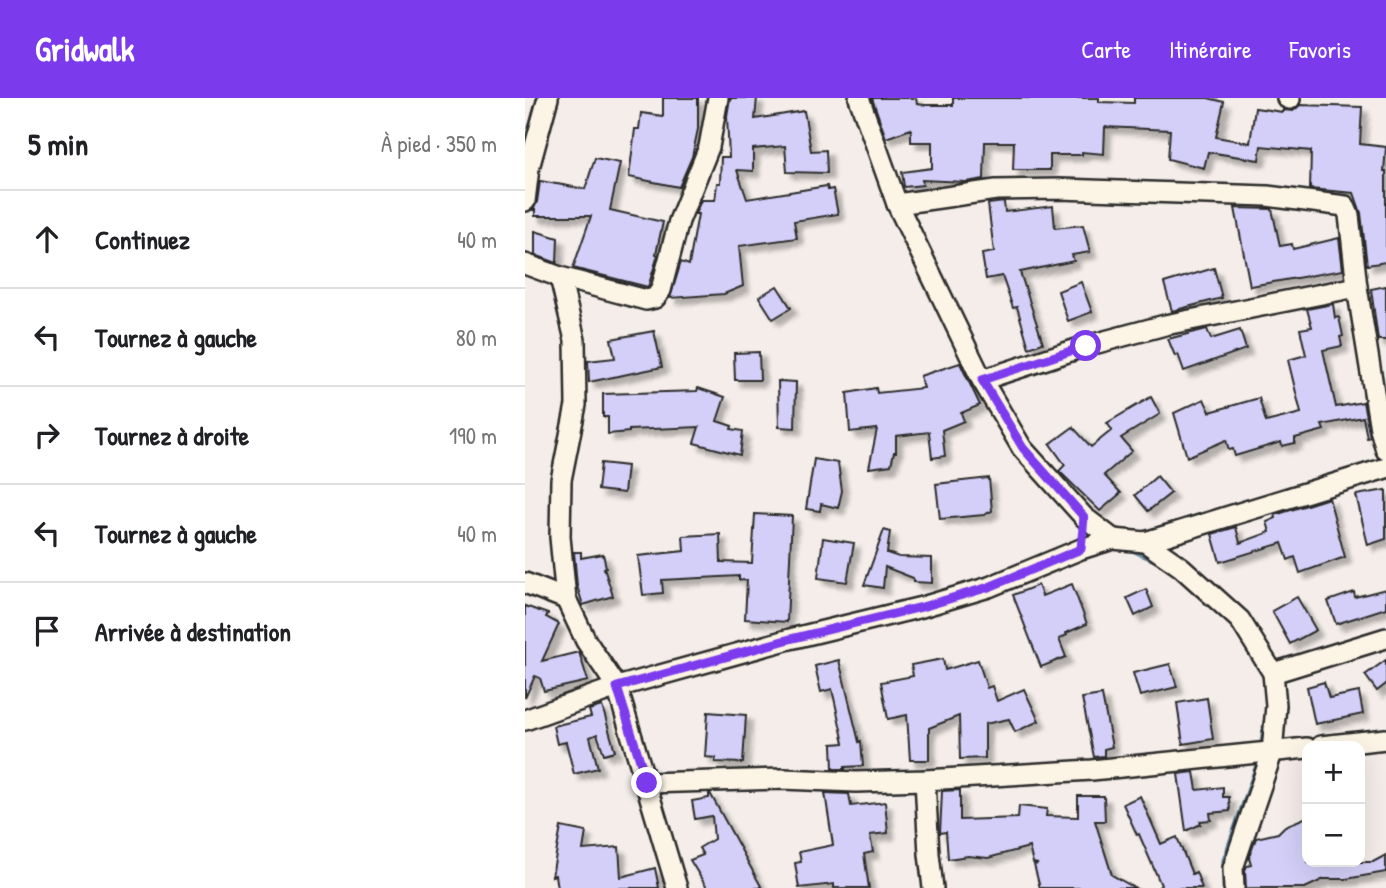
<!DOCTYPE html>
<html lang="fr">
<head>
<meta charset="utf-8">
<style>
	:root { --surface:#fff; --page:#f6f6f6; --text:#202124; --muted:#757577; --line:#e0e0e0; --accent:#7c3aed }
	body { margin:0; font-family:"Patrick Hand",sans-serif; background:var(--page); color:var(--text) }
	.controls { position:absolute; right:21px; bottom:21px; display:grid; overflow:hidden; border-radius:14px; box-shadow:0 7px 28px #0002 }
	.controls button { width:63px; height:63px; display:grid; place-items:center; padding:0; border:0; border-bottom:2px solid var(--line); background:var(--surface); color:var(--text); font:35px sans-serif }
	.stop { position:absolute; width:21px; height:21px; margin:-16px; border:5px solid #7c3aed; border-radius:50%; background:#fff }
	.stop.end { background:#7c3aed; border-color:#fff; box-shadow:0 2px 7px #0008 }
	.list { margin:0; padding:0; list-style:none }
	h2 { display:flex; justify-content:space-between; align-items:center; height:91px; margin:0; padding:0 28px; font-size:30px }
	h2 small { font-size:23px; font-weight:400; color:var(--muted) }
	.list li { display:grid; grid-template-columns:46px 1fr auto; gap:21px; align-items:center; box-sizing:border-box; height:98px; padding:0 28px; border-top:2px solid var(--line) }
	.list b { display:block; font-size:26px; white-space:nowrap }
	.list em { font-size:23px; font-style:normal; color:var(--muted) }
	.icon { flex:none; width:38px; height:38px; fill:none; stroke:currentColor; stroke-width:2; stroke-linecap:round; stroke-linejoin:round }
	.map { position:relative; flex:none; width:861px; height:790px; overflow:hidden }
	header { display:flex; align-items:center; gap:42px; box-sizing:border-box; height:98px; padding:0 35px; background:var(--accent); color:#fff }
	header strong { font-size:33px }
	nav { display:flex; gap:38px; margin-inline-start:auto; font-size:24px }
	main { display:flex }
	aside { flex:1; background:var(--surface) }
	.map>svg:first-child { display:block }
</style>
</head>
<body>
<header>
<strong>Gridwalk</strong>
<nav><a>Carte</a><a>Itinéraire</a><a>Favoris</a></nav>
</header>
<main>
<aside>
<h2>5 min<small>À pied · 350 m</small></h2>
<ul class="list">
<li><svg class="icon" aria-label="ahead" viewBox="0 0 24 24"><path d="M12 20V5M6 11l6-6 6 6"/></svg><div><b>Continuez</b></div><em>40 m</em></li>
<li><svg class="icon" aria-label="left" viewBox="0 0 24 24"><path d="M17 20v-9H6M10 6l-5 5 5 5"/></svg><div><b>Tournez à gauche</b></div><em>80 m</em></li>
<li><svg class="icon" aria-label="right" viewBox="0 0 24 24"><path d="M7 20v-9h11M14 6l5 5-5 5"/></svg><div><b>Tournez à droite</b></div><em>190 m</em></li>
<li><svg class="icon" aria-label="left" viewBox="0 0 24 24"><path d="M17 20v-9H6M10 6l-5 5 5 5"/></svg><div><b>Tournez à gauche</b></div><em>40 m</em></li>
<li><svg class="icon" aria-label="arrive" viewBox="0 0 24 24"><path d="M6 21V4h12l-3 4 3 4H6"/></svg><div><b>Arrivée à destination</b></div></li>
</ul>
</aside>
<div class="map">
<svg width="861" height="790" viewBox="0 0 861 790">
	<defs>
		<filter id="shadow"><feDropShadow dx="6" dy="6" stdDeviation="2" flood-color="#0004"/></filter>
	</defs>
	<rect width="100%" height="100%" fill="#f4ede9"/>
	<filter id="ink" filterUnits="userSpaceOnUse"><feTurbulence type="fractalNoise" baseFrequency=".0143" numOctaves="2"/><feDisplacementMap in="SourceGraphic" scale="14" xChannelSelector="R" yChannelSelector="G"/><feConvolveMatrix kernelMatrix="1 2 1 2 8 2 1 2 1" color-interpolation-filters="sRGB"/></filter>
	<g filter="url(#ink)">
		<g fill="none" stroke-linecap="round" stroke-linejoin="round">
			<g stroke="#658b9f" stroke-width="5">
				<path d="M605 451 631 463"/>
				<path d="M736 651 740 623"/>
				<path d="M699 790V762L734 661"/>
			</g>
		</g>
		<g fill="#d3cff8" stroke="#2b2b2b" stroke-width="2" filter="url(#shadow)">
			<path d="M138 0H173V31L167 59 154 89 104 79 110 31H114L116 15 138 18Z"/>
			<path d="M205 0H232L230 21 279 13 286 53 301 52 302 75 262 74 260 48 228 51V73L212 72 222 101 302 88 303 92 308 91 313 116 269 123 272 140 214 148 218 188 199 196 145 200 156 164 164 167 173 116H170L176 102H190L192 85H195L196 59H204L202 18Z"/>
			<path d="M347 0H391L392 6 400 7H428V0H574V4L609 5V0H683L699 4 691 39 725 45 730 10 758 14V12L768 13 775 7 837 9 835 46 861 49 859 73H861V164L842 167 836 115 829 95 785 91 786 53 736 48 734 62 683 54 679 70 643 61 645 32 580 29 579 56 557 54V57H525V72H488L489 44H460L459 81 441 84 397 82 398 87 379 89 377 74 407 70V44H386V31L361 40Z"/>
			<path d="M70 60 95 65 85 112 138 124 131 156 133 157 123 189 48 170 66 118H10V112H8L12 104 15 83 60 91Z"/>
			<path d="M479 104 480 114 528 108 530 130 558 127 565 154 547 157 549 163 495 174 518 245 504 250 492 209 488 210 477 178 461 181 457 156 469 154 463 106Z"/>
			<path d="M710 110 747 111 755 148 767 146 768 151 814 140 818 172 725 188Z"/>
			<path d="M10 133 33 140 32 165 10 157Z"/>
			<path d="M689 170 697 200 647 213 639 185Z"/>
			<path d="M556 184 567 214 543 223 533 193Z"/>
			<path d="M252 188 266 210 248 221 234 199Z"/>
			<path d="M861 188V242H853L846 191Z"/>
			<path d="M808 206 810 220 814 219 818 238 815 239 817 248 798 252 811 309 838 304 845 339 842 340 838 319 797 327 799 332 770 340V345L757 348 756 344 710 358 708 351 704 352 701 342 662 359 649 315 679 301 685 314 734 300 741 324 776 315 763 262 781 257 775 231 787 229 782 211Z"/>
			<path d="M682 231 686 241 715 232 721 251 659 273 653 256 650 258 643 241Z"/>
			<path d="M129 233 137 269 64 284 63 263 90 260 86 241Z"/>
			<path d="M234 254 235 282H210L209 255Z"/>
			<path d="M435 265 455 307 436 315 439 323 417 332 420 358 407 360 404 334 371 338V354H369L366 367 344 370 352 331 325 334 322 295 351 290 352 295 399 290 395 278Z"/>
			<path d="M253 283 271 284 270 330 254 329Z"/>
			<path d="M173 290 200 299 192 323 207 328 206 331 218 333 215 357 169 345 174 329 104 332V334L83 336V319H78V296L172 293Z"/>
			<path d="M626 299 635 316 596 340 607 353 579 377 596 395 575 413 534 373 540 367 525 346 548 329 566 349 587 332 582 325Z"/>
			<path d="M289 361 313 365 317 393 313 410 296 406 295 413 281 411Z"/>
			<path d="M76 365 102 368 99 395 73 392Z"/>
			<path d="M632 378 646 395 623 413 610 397Z"/>
			<path d="M464 380 467 413 459 417 415 421 411 386Z"/>
			<path d="M861 392V441L843 447 831 397Z"/>
			<path d="M804 400 820 459 775 475 770 459 763 462 757 445 695 464 687 436 711 429 715 445 745 434 742 424 751 420 750 417Z"/>
			<path d="M230 416 267 418 262 524 220 521 222 482H214V478L137 482 138 495 118 497 113 458 159 453 158 438 195 436 196 464 227 465Z"/>
			<path d="M359 432 365 434 362 455 374 459 407 460V485L388 484V480L360 469 358 490 339 487Z"/>
			<path d="M298 440 329 445 322 484 293 480Z"/>
			<path d="M49 454H56V460L78 456 81 469 79 470 88 498 58 507 52 488Z"/>
			<path d="M547 486 562 526 541 535 542 537 534 541 541 559 516 569 488 497 513 487 517 498Z"/>
			<path d="M621 491 628 509 610 518 602 500Z"/>
			<path d="M861 491V510L811 526 803 503 829 494 830 499Z"/>
			<path d="M772 499 791 532 765 546 747 513Z"/>
			<path d="M0 508 23 516 21 519 34 526 17 563 54 554 63 583 19 593 15 580 10 578 0 600Z"/>
			<path d="M418 561 420 572 453 562 462 590 467 588 472 603 499 591 514 623 490 634 484 621 460 626V660L435 661 434 618 404 630V662H385L382 617 363 621 356 584 388 578 386 567Z"/>
			<path d="M314 562 334 644 336 643 338 668 320 669V671H308L307 646 319 645 307 591 296 594 290 568Z"/>
			<path d="M861 562V586L852 593 840 577Z"/>
			<path d="M645 566 652 589 615 598 608 575Z"/>
			<path d="M799 584 804 600 834 594 838 616 790 626 782 589Z"/>
			<path d="M577 597 587 649 579 651V658L569 659 557 600Z"/>
			<path d="M682 600 688 641 658 646 652 605Z"/>
			<path d="M77 608 90 653 79 656 72 636 65 639 73 670 49 676 41 644 32 646 28 628 66 619 64 612Z"/>
			<path d="M183 614 221 617 218 665 190 664 191 660 180 659Z"/>
			<path d="M669 674 672 692 698 689V699H704L705 713 685 715 686 722 675 723 676 726 661 733 653 676Z"/>
			<path d="M435 692V722L493 720 494 708 522 711 521 718 553 719V698H579L580 723H570L587 777 610 790H515L509 767 513 766 508 765 504 749 463 760 443 758 423 761 421 734 415 735 417 693Z"/>
			<path d="M184 695H185L237 790H182L165 762 178 757 174 750 189 741 187 718 170 721 167 703 184 700Z"/>
			<path d="M300 695 324 696 326 708 360 704 363 735 345 737 348 754 339 756 344 790H309V786L274 790 270 765 276 764 274 754 308 747Z"/>
			<path d="M615 698 636 746 652 739 667 776 671 774 677 790H633L636 787 614 736 612 737 598 706Z"/>
			<path d="M782 719V764H848L861 757V774L821 781H799L780 790H721L720 772 722 768 726 767 724 760 731 740 753 735 760 728Z"/>
			<path d="M36 729 61 734 58 752 94 749 96 779 130 770 134 790H32L30 777 27 778Z"/>
		</g>
		<g fill="none" stroke-linecap="round" stroke-linejoin="round">
			<g stroke="#2b2b2b" stroke-width="24">
				<g id="minor">
					<path d="M334 0 372 106 457 282 497 350 559 419 588 441"/>
					<path d="M762 0 765 1"/>
					<path d="M0 103 4 70 23 0"/>
					<path d="M372 106 471 92 535 91 742 98 820 108 824 117 832 189 855 331 861 352"/>
					<path d="M0 166 35 179 121 202 130 200 136 192 154 123 184 49 193 0"/>
					<path d="M35 179 50 242 51 307 36 382 35 439 41 501 61 543 92 589 152 790"/>
					<path d="M457 282 561 248 640 227 832 189"/>
					<path d="M620 444 656 469 715 522 748 575 751 607 747 655 708 770 709 790"/>
					<path d="M0 485 41 501"/>
					<path d="M748 575 861 540"/>
					<path d="M0 622 92 589 265 541 397 509 464 489 556 451 588 441 620 444 861 370"/>
					<path d="M796 648 861 641"/>
					<path d="M400 682 404 756 408 790"/>
					<path d="M122 685 258 681 331 684 400 682 567 672 782 650"/>
				</g>
			</g>
			<use href="#minor" stroke="#fcf5e5" stroke-width="19"/>
		</g>
	</g>
	<g fill="none" stroke-linecap="round" stroke-linejoin="round" filter="url(#ink)">
		<path stroke="#7c3aed" stroke-width="9" d="M122 685 92 589 265 541 397 509 464 489 556 451 559 419 498 350 457 282 561 248"/>
	</g>
</svg>
<div class="controls">
<button>+</button>
<button>−</button>
</div>
<div class="stop" style="left:561px;top:248px"></div>
<div class="stop end" style="left:122px;top:685px"></div>
</div>
</main>
</body>
</html>
